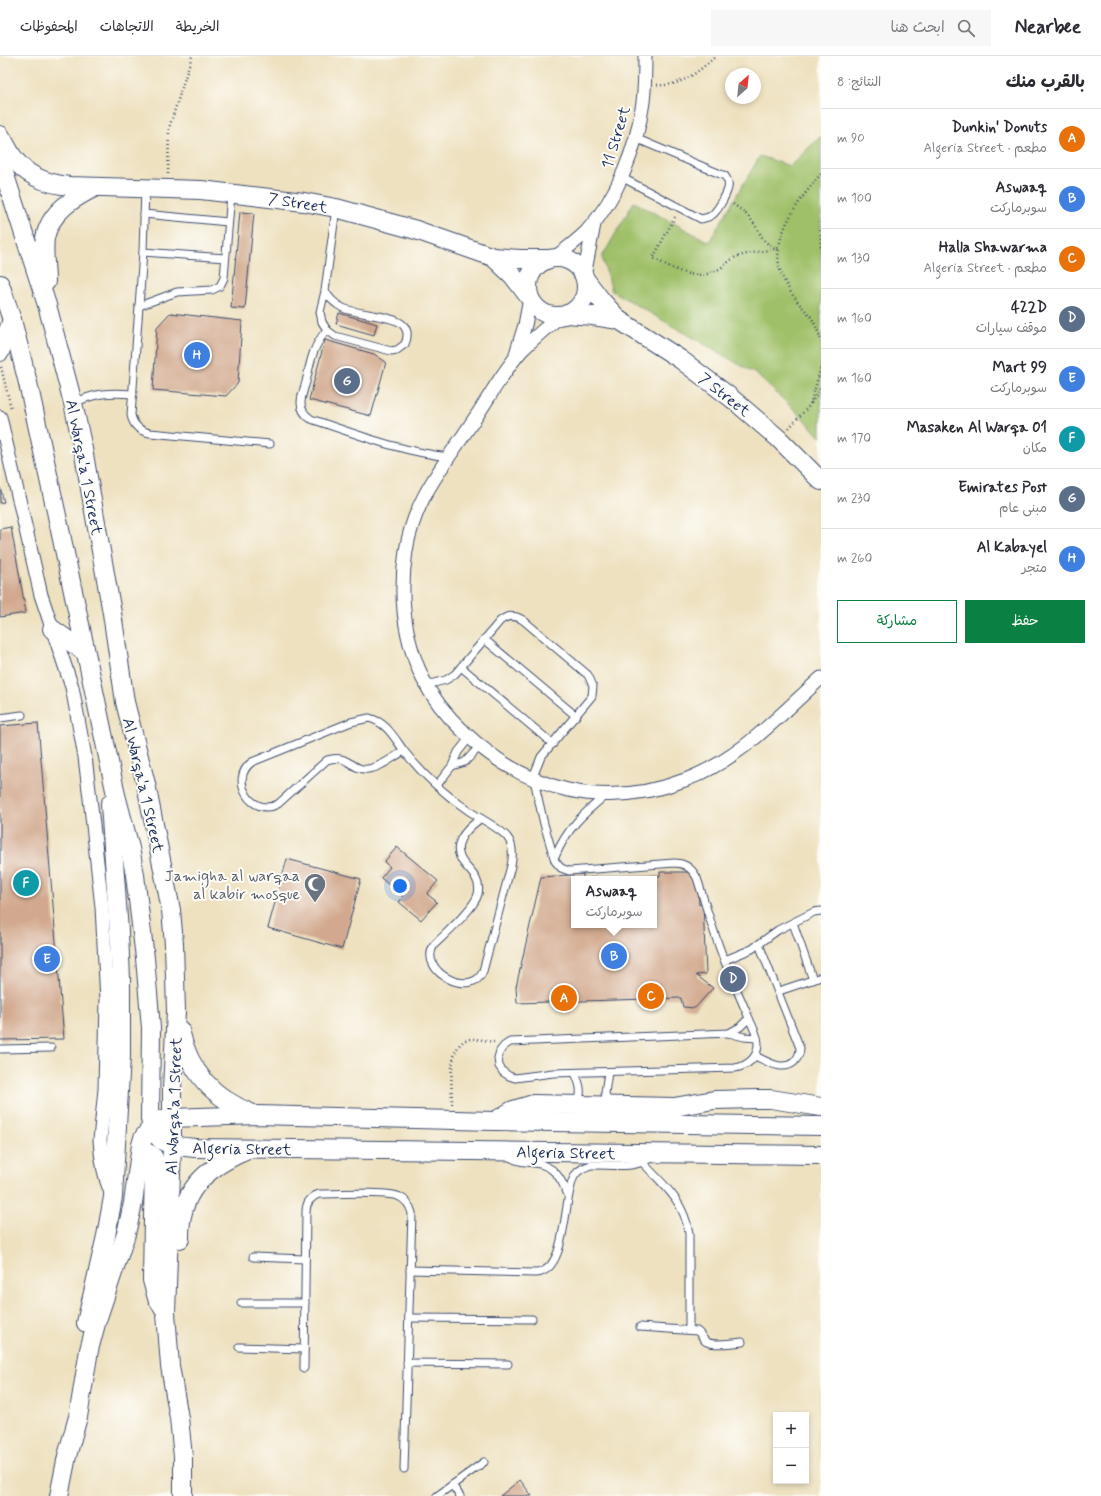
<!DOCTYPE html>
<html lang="ar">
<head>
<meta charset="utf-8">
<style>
	:root { --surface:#fff; --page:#f7f7f7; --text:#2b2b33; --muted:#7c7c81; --line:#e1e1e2; --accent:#0b8043 }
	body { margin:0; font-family:Mynerve,"Playpen Sans Arabic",sans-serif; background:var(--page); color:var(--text); direction:rtl }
	.controls { position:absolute; right:12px; bottom:12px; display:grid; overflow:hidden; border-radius:0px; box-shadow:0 2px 6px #0003 }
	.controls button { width:36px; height:36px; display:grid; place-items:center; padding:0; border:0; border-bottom:1px solid var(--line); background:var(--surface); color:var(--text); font:20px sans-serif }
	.compass { position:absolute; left:725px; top:12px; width:36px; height:36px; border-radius:50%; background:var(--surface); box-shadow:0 2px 6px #0003; rotate:27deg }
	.you { position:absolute; left:400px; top:830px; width:14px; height:14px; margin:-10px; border:3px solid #fff; border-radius:50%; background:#1a73e8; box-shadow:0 0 0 6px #1a73e833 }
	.badge { display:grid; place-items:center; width:26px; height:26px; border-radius:50%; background:var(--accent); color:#fff; font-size:13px; font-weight:700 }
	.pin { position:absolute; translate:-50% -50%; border:2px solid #fff; box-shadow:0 1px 4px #0006 }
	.popup { position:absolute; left:571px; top:820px; width:86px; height:52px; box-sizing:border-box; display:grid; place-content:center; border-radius:0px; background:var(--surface); filter:drop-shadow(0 1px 3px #0005); font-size:13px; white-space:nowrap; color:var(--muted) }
	.popup b { font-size:15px; color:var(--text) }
	.popup::after { content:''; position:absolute; left:50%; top:100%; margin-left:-8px; border:8px solid transparent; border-top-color:var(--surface) }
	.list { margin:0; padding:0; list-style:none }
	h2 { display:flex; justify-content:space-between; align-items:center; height:52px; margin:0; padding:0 16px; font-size:17px }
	h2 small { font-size:13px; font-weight:400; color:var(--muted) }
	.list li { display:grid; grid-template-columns:26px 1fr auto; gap:12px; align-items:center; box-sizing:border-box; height:60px; padding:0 16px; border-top:1px solid var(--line) }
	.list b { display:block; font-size:15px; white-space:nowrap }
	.list p { margin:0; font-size:13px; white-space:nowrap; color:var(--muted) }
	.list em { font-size:13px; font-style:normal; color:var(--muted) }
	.actions { display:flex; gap:8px; padding:12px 16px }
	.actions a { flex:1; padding:9px 0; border:1px solid var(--accent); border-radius:0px; text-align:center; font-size:14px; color:var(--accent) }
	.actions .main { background:var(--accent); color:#fff }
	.icon { flex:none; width:22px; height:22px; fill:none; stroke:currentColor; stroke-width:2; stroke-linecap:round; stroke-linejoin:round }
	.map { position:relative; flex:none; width:821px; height:1440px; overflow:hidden; direction:ltr }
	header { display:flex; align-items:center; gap:24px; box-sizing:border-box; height:56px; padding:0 20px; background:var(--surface); border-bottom:1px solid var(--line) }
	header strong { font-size:19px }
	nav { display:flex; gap:22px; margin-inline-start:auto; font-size:14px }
	.search { width:280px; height:36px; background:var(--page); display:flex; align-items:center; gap:10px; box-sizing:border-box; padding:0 14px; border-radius:0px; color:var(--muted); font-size:15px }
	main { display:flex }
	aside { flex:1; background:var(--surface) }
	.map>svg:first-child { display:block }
</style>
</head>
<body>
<header>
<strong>Nearbee</strong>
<div class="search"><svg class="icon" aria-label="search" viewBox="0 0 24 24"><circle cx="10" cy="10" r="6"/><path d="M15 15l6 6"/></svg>ابحث هنا</div>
<nav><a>الخريطة</a><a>الاتجاهات</a><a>المحفوظات</a></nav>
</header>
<main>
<aside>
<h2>بالقرب منك<small>النتائج: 8</small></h2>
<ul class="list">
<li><span class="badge" style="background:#e8710a">A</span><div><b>Dunkin' Donuts</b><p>مطعم · Algeria Street</p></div><em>90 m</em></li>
<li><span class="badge" style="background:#3f7fe0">B</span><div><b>Aswaaq</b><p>سوبرماركت</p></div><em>100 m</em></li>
<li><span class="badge" style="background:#e8710a">C</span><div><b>Halla Shawarma</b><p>مطعم · Algeria Street</p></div><em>130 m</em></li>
<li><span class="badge" style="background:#5c6f8a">D</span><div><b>422D</b><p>موقف سيارات</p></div><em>160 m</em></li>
<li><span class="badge" style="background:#3f7fe0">E</span><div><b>99 Mart</b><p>سوبرماركت</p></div><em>160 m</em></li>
<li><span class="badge" style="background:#0f9aa8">F</span><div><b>Masaken Al Warqa 01</b><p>مكان</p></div><em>170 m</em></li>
<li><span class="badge" style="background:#5c6f8a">G</span><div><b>Emirates Post</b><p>مبنى عام</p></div><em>230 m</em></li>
<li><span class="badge" style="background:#3f7fe0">H</span><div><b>Al Kabayel</b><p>متجر</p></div><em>260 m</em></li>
</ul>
<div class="actions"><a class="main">حفظ</a><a>مشاركة</a></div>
</aside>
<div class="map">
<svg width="821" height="1440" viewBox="0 0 821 1440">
	<rect width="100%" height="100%" fill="#fdfcf7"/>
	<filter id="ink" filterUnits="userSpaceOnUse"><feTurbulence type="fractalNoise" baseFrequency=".025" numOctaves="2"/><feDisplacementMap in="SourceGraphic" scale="8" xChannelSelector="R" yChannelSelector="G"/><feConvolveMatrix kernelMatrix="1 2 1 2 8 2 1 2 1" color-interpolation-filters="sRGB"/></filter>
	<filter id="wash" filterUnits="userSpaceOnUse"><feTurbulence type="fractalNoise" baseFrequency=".012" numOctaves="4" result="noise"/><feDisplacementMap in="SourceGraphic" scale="16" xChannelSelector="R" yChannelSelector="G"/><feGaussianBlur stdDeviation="0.9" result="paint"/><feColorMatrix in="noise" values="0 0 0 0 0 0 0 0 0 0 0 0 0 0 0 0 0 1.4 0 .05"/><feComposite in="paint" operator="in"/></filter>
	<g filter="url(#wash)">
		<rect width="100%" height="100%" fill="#eee1c0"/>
		<path fill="#9fc068" stroke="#5d7863" d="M821 80V382L801 360 756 318 612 235 602 201 634 146 709 186 760 100 790 110Z"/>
		<g id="blocks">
			<g fill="#d2a98e">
				<path d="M240 156 254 157 245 253 231 252Z"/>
				<path d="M170 257 242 265 238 327 226 340 153 334 157 271Z"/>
				<path d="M339 257 377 268 374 279 336 268Z"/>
				<path d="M325 284 374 298 386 306 371 360 309 344Z"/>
				<path d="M0 431 4 446 0 447Z"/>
				<path d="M11 471 26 557 0 561V473Z"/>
				<path d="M38 667 64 983 0 984V670Z"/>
				<path d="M397 791 438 825 427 838 437 846 421 864 399 846 403 841 381 822 390 811 384 806Z"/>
				<path d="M287 803 361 823 342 893 268 872Z"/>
				<path d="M660 816H692L698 827 699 849 703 848 706 918 696 919 713 932 695 952 683 951 681 942 517 947 516 931 541 821 583 818V823H574V869H654V823H589V822L660 820Z"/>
				<path d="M520 1424 532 1440H500Z"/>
			</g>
		</g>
	</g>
	<g filter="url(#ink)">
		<use href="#blocks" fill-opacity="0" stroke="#3b4a6d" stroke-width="1"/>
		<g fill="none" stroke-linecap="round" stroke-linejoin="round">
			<g stroke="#3b4a6d" stroke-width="9">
				<g id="lane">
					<path d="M621 121 701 163C705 162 708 162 712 159 718 154 731 133 728 126 728 124 726 122 725 120L635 82"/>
					<path d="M145 132 143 196 131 359C133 369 139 375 150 377L270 388"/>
					<path d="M144 158 228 166"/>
					<path d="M143 196 225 202"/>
					<path d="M325 235C329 242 335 248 343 252 356 258 394 260 402 268 409 274 408 281 405 288L397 294 391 295 335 280 327 274 322 266 320 256 325 235 336 152"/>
					<path d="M139 250 177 236 212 234 220 230 224 222 231 138"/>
					<path d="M327 274C313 289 310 307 306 326 304 333 301 340 301 347 301 354 305 359 311 363 356 378 402 396 450 401"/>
					<path d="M74 347C95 337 109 336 133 338"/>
					<path d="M484 583 576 660"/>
					<path d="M461 611 553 688"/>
					<path d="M426 629 446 624 455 618 500 565C507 559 515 559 523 564L588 619 593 630 592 640 541 701 535 716 534 724 544 768 555 805 561 812 569 815 674 807C685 807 692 812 697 822 706 850 714 879 725 906 733 925 741 944 749 962 752 970 758 979 758 988 758 1002 747 1010 735 1012L553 1017 515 1022 509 1020 503 1016 499 1010 498 1002 500 995 504 990 510 986 729 977 740 971 749 962"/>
					<path d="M0 662 22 659"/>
					<path d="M369 662C386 666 394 681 404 695 393 701 380 712 368 713 351 715 349 697 327 704L278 748C252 762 228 723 252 706L351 666Z"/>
					<path d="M404 695C422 718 444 738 469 755 479 762 500 772 507 781 514 789 513 800 511 810L483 915C473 943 417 916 434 889 445 878 475 852 478 838 481 825 473 818 465 809 449 790 465 774 480 763"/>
					<path d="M452 710 465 706 480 690"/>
					<path d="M437 729 452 710 458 696 470 681"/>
					<path d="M555 801C567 772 583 758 606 739"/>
					<path d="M793 867 813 924"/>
					<path d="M725 904 752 893 778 874 814 856 821 855"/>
					<path d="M779 935 821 921"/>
					<path d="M729 977 744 981 757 982"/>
					<path d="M0 993 51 992"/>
					<path d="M755 1000C767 1005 782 1016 794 1006 798 1002 800 997 800 992L759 888"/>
					<path d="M575 1017C580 1028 583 1037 577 1048"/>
					<path d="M608 1049 605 1037 608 1016"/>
					<path d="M510 1101C518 1106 525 1106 534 1107 554 1109 561 1122 568 1139"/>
					<path d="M643 1107C664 1129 684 1145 689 1177V1274"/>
					<path d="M253 1201 305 1203"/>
					<path d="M410 1214 535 1217C569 1217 562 1140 575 1119 579 1113 585 1111 591 1109 611 1108 634 1114 652 1101"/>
					<path d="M241 1247H305"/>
					<path d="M409 1262 532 1263"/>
					<path d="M640 1271 697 1275C702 1278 702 1284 707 1286 714 1290 734 1287 742 1286"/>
					<path d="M239 1291 304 1293"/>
					<path d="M407 1307 508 1308"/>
					<path d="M304 1312 306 1156C306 1147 310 1141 319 1138 336 1138 387 1135 400 1141 406 1144 410 1150 412 1157L404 1413"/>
					<path d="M452 1429 460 1440"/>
					<path d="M437 1440 484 1406"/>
				</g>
			</g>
			<g stroke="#3b4a6d" stroke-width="15">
				<g id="street">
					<path d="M554 202C565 194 577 185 587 175 618 141 637 91 643 46 645 30 645 15 645 0"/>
					<path d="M584 220 594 168"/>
					<path d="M563 259C548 269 535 281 522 294 502 316 488 344 471 368 443 411 414 443 406 495 399 539 404 583 423 623 433 643 448 661 464 676 526 735 603 755 685 724 739 704 779 660 821 622"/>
					<path d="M516 298 525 269 530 243"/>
					<path d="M0 361 41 539 72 631 85 701 91 751 102 851 107 944 105 1033 100 1084C101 1103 104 1120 111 1137"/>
				</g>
			</g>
			<g stroke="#3b4a6d" stroke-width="20">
				<g id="secondary">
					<path d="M0 79C5 86 8 94 13 101 26 120 47 128 70 130L201 134 304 146 336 152 416 174 493 201 520 203H546"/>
					<path d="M0 104 47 249 73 347 83 393 112 557 125 646 146 728 171 854 174 888 176 955 172 1033V1090L166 1257 170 1310 179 1362 183 1401V1440"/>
					<path d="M493 201 513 220 529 241"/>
					<circle cx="557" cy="231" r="29"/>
					<path d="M585 223 601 244 619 264 680 303 730 341 778 382 821 425"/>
					<path d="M46 226C46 212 43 196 45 182 50 156 73 142 96 131"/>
					<path d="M0 228 12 264 28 327 59 469 116 739 130 792 135 819 145 902 151 972 150 1063C156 1090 172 1090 196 1092L821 1099"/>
					<path d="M567 258 593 260 619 264"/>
					<path d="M0 296 12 264"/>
					<path d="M52 573 85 596"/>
					<path d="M180 974C189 1016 213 1042 253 1058"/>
					<path d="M495 1065 513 1054 533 1048 674 1051 714 1044 758 1043H771L821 1051"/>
					<path d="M140 1099 146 1096 152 1099 154 1102 152 1224 157 1242 166 1256"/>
					<path d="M180 1183C179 1136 204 1113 245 1095"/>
					<path d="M86 1267 106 1180 113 1141 121 1000V924L119 876 110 748"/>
					<path d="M59 1440 67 1400 78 1361 89 1294 97 1264 126 1178 133 1147 141 1089 143 1082 152 1070 164 1063 171 1062 257 1059 494 1065 821 1070"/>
				</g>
			</g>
			<g stroke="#3b4a6d" stroke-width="2.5" stroke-dasharray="1 3" stroke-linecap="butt">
				<path d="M657 29C682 31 699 15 716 0"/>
				<path d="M168 118 169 72 192 0"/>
				<path d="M821 118C798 145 765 187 784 224 787 230 791 237 795 242 799 249 806 254 811 261 815 267 818 276 821 283"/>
				<path d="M733 148C740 153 747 158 752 165 761 176 762 189 778 192"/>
				<path d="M675 161 653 202C674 213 695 227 719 213 726 209 731 202 739 200 752 196 766 195 779 192"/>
				<path d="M821 162V193"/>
				<path d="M1 311 11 352"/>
				<path d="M811 347 821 332"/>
				<path d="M789 372 810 349 821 311"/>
				<path d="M452 1048C452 1030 447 993 466 984 474 981 486 985 494 986"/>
			</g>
			<use href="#lane" stroke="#fff" stroke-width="7"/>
			<use href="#street" stroke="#fff" stroke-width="13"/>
			<use href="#secondary" stroke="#fff" stroke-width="18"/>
		</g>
	</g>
	<defs>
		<g id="mosque-pin" transform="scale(1.15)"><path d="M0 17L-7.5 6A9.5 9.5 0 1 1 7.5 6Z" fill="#6b7280" stroke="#fdfcf7"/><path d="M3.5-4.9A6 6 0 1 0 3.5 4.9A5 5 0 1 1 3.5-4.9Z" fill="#fff"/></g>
	</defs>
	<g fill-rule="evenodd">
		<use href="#mosque-pin" x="315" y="828"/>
	</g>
	<g text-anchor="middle" stroke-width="4" stroke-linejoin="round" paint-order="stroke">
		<g font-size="16" fill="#1b2f5e" stroke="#fdfcf7">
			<text transform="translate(615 81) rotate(-73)" y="6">11 Street</text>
			<text transform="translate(298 146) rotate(9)" y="6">7 Street</text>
			<text transform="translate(725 338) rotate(38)" y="6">7 Street</text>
			<text transform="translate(85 411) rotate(79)" y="6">Al Warqa'a 1 Street</text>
			<text transform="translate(144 729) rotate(77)" y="6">Al Warqa'a 1 Street</text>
			<text transform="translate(173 1050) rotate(-88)" y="6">Al Warqa'a 1 Street</text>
			<text transform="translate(242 1092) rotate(1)" y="6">Algeria Street</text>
			<text transform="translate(566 1096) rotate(1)" y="6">Algeria Street</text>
		</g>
		<g font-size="16" fill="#5b616d" stroke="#fdfcf7" text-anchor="end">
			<text x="300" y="825">Jamigha al warqaa<tspan x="300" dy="18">al kabir mosque</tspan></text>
		</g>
	</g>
</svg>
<div class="controls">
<button>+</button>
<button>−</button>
</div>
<svg class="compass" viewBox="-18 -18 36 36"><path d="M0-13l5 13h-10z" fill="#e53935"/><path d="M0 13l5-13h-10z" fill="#7c7c81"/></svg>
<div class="you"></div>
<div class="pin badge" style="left:564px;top:942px;background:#e8710a">A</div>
<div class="pin badge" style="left:614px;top:900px;background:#3f7fe0">B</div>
<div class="popup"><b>Aswaaq</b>سوبرماركت</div>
<div class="pin badge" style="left:651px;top:940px;background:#e8710a">C</div>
<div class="pin badge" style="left:733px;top:923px;background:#5c6f8a">D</div>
<div class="pin badge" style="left:47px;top:903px;background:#3f7fe0">E</div>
<div class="pin badge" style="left:26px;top:827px;background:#0f9aa8">F</div>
<div class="pin badge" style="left:347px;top:325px;background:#5c6f8a">G</div>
<div class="pin badge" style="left:197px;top:299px;background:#3f7fe0">H</div>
</div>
</main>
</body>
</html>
